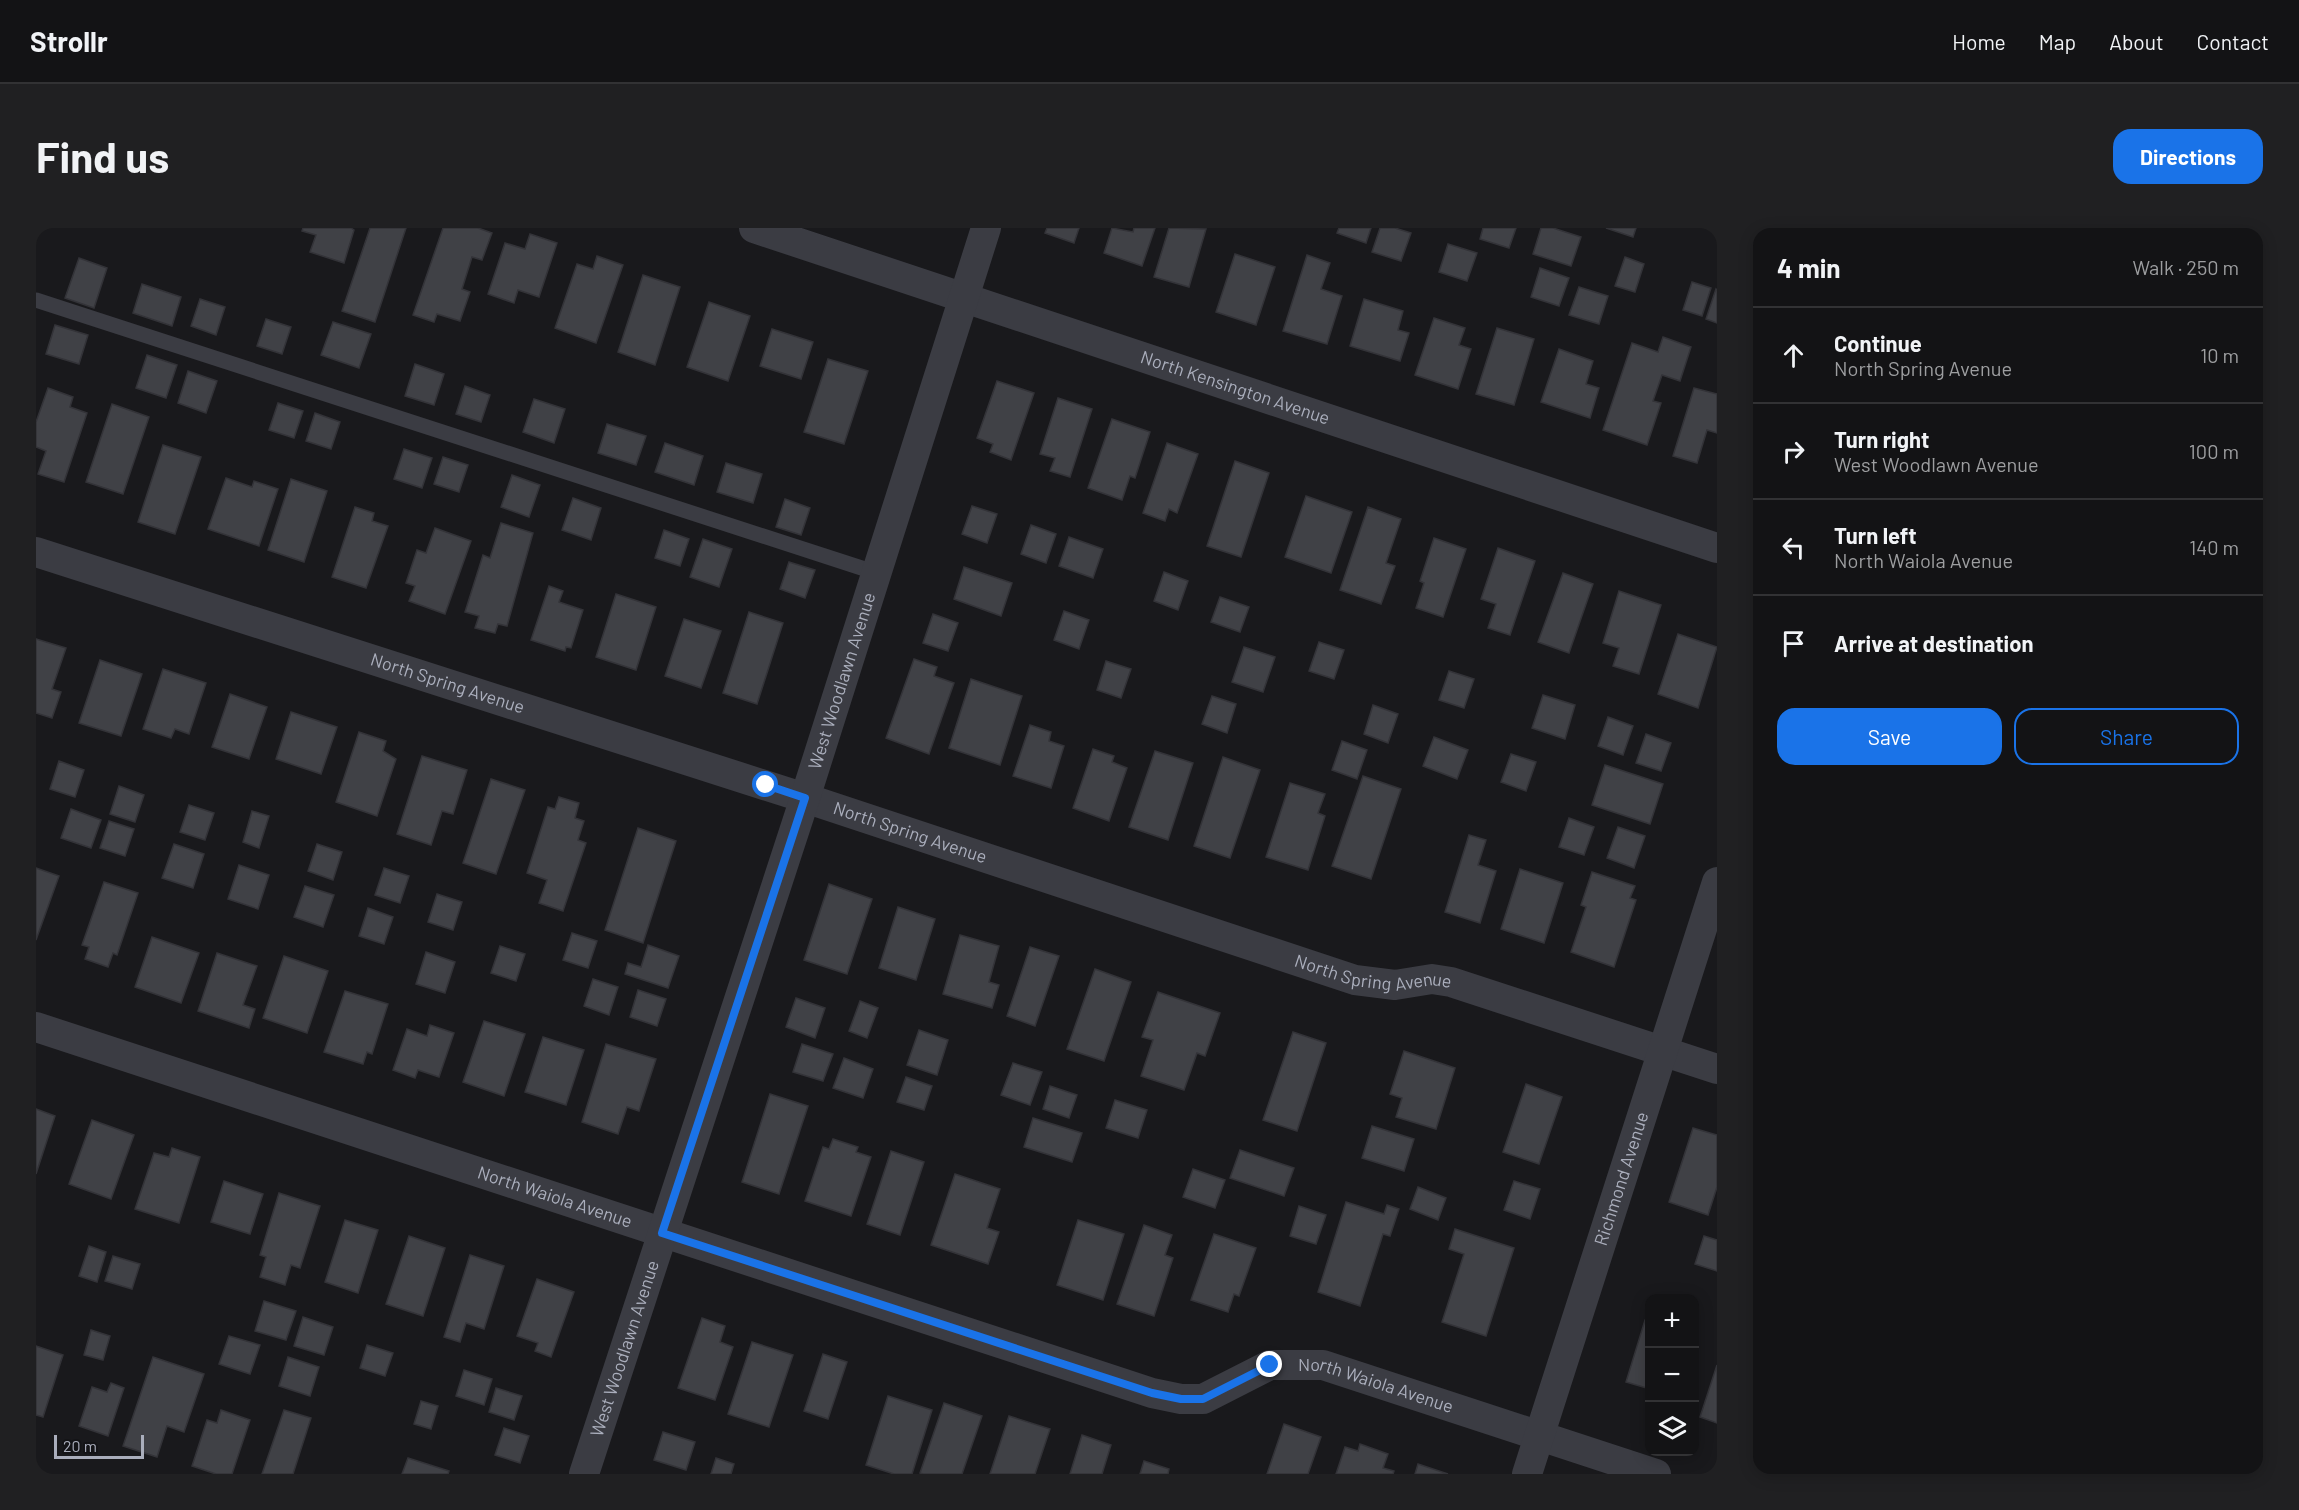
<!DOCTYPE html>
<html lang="en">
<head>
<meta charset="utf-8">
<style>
	:root { --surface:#131315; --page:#202022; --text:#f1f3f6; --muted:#9d9ea0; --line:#323234; --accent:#1a73e8 }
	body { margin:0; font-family:Barlow,sans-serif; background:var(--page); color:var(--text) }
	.controls { position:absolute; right:18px; bottom:18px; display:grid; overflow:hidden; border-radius:12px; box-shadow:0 3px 15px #0003 }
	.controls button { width:54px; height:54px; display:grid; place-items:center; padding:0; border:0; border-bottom:2px solid var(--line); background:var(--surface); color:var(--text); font:30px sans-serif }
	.scale { position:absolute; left:18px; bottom:15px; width:90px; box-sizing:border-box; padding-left:6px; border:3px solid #aaaebc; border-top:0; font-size:16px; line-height:21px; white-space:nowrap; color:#aaaebc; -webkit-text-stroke:4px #141417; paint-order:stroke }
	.stop { position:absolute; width:18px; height:18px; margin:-14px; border:4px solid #1a73e8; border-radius:50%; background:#fff }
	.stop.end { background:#1a73e8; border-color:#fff; box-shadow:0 2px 6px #0008 }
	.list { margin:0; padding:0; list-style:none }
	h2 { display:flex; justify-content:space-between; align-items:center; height:78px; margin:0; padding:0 24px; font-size:26px }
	h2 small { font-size:20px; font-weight:400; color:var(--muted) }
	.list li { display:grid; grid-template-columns:39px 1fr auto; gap:18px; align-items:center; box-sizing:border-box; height:96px; padding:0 24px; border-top:2px solid var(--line) }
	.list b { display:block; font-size:22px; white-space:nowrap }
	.list p { margin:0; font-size:20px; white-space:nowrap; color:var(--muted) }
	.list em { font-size:20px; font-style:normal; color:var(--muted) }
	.actions { display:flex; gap:12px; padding:18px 24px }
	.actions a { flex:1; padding:14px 0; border:2px solid var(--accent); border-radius:18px; text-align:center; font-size:21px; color:var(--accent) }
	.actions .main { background:var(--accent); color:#fff }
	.icon { flex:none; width:33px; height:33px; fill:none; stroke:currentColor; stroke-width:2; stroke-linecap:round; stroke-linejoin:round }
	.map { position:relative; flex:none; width:1681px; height:1246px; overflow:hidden; border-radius:18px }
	header { display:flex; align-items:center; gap:36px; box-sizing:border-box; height:84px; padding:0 30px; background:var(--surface); border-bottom:2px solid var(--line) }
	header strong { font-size:28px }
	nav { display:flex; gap:33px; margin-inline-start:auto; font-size:21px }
	.intro { display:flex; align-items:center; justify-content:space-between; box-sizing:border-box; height:144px; padding:0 36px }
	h1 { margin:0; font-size:42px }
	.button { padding:15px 27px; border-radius:18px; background:var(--accent); color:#fff; font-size:21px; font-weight:700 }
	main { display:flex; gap:36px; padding:0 36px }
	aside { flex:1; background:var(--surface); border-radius:18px; box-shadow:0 3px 15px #0003 }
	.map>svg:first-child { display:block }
</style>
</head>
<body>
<header>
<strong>Strollr</strong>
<nav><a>Home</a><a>Map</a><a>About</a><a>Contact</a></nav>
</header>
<div class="intro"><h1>Find us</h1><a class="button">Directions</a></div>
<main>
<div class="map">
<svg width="1681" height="1246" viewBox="0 0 1681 1246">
	<rect width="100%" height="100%" fill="#19191c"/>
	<g fill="#404146" stroke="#333338" stroke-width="1.5">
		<path d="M267 0H315L318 2 308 35 274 24 280 7 266 3Z"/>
		<path d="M334 0H370L339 94 306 83Z"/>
		<path d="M407 0H442L456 5 446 32 436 29 426 61 434 64 424 93 401 86 398 94 377 87Z"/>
		<path d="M1011 0H1043L1038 15 1009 5Z"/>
		<path d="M1076 0 1097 4 1098 0H1119L1106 38 1068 25Z"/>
		<path d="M1133 0 1170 1 1153 59 1118 49Z"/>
		<path d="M1303 0H1335L1330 15 1301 5Z"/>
		<path d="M1344 0H1359L1375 5 1365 33 1336 24Z"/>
		<path d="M1447 0H1480L1473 20 1444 11Z"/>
		<path d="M1505 0H1517L1545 9 1535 38 1497 26Z"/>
		<path d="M1570 0H1600L1597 9Z"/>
		<path d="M494 6 521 15 503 69 482 62 478 75 452 66 469 15 489 21Z"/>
		<path d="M1412 16 1441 25 1431 53 1403 44Z"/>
		<path d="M1199 26 1239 39 1220 97 1180 84Z"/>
		<path d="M1271 27 1294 35 1285 61 1306 68 1291 116 1247 103Z"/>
		<path d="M561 28 587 37 560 115 519 100 541 36 557 41Z"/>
		<path d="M1589 29 1608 36 1599 64 1579 58Z"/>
		<path d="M43 30 71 40 58 80 29 70Z"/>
		<path d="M1504 40 1533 50 1523 78 1495 69Z"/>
		<path d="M607 47 644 59 619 137 582 124Z"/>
		<path d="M1656 54 1675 60 1666 88 1647 82Z"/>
		<path d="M106 56 145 69 136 98 97 85Z"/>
		<path d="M1543 59 1572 68 1563 96 1533 87Z"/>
		<path d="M1680 61 1681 62V95L1670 91Z"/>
		<path d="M164 71 189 79 180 107 155 98Z"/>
		<path d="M1328 71 1367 83 1362 102 1373 105 1364 133 1314 118Z"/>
		<path d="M673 74 714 88 692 153 651 139Z"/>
		<path d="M1398 90 1429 100 1423 117 1435 121 1422 161 1379 147Z"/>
		<path d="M230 91 255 99 246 126 221 118Z"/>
		<path d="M297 94 335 106 323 140 285 127Z"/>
		<path d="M19 97 52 107 43 136 10 126Z"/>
		<path d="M1461 100 1498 111 1478 177 1440 166Z"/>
		<path d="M736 101 777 114 765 151 724 138Z"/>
		<path d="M1627 109 1655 119 1644 153 1626 147 1617 173 1625 175 1611 217 1567 202 1596 115 1622 124Z"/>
		<path d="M1523 121 1557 133 1550 156 1563 160 1554 190 1505 174Z"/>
		<path d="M111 127 141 137 130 170 100 160Z"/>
		<path d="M792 131 832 143 808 216 768 204Z"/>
		<path d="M379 136 408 146 398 177 369 168Z"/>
		<path d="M152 143 181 153 170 185 142 175Z"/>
		<path d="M961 153 998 165 975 232 954 224 957 216 941 210Z"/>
		<path d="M429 158 454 167 445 194 420 186Z"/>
		<path d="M12 160 37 169 34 179 51 185 28 254 2 246 10 223 0 219V194Z"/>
		<path d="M1658 160 1681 166V205L1671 202 1661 235 1637 228Z"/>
		<path d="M1022 170 1056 181 1034 249 1014 243 1019 230 1004 226Z"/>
		<path d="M498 171 529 181 518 215 487 204Z"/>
		<path d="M242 175 267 183 258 210 233 202Z"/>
		<path d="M76 176 113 189 87 266 50 254Z"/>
		<path d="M279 185 304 194 295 221 270 213Z"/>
		<path d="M1076 191 1114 204 1099 250 1094 248 1086 272 1052 260Z"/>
		<path d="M571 196 610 208 600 237 562 225Z"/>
		<path d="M629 215 667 228 658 257 619 244Z"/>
		<path d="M1131 215 1162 226 1141 285 1133 281 1129 293 1107 285Z"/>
		<path d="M127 217 165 229 139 306 102 294Z"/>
		<path d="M368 221 396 230 386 260 358 251Z"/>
		<path d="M407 229 432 237 423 264 398 256Z"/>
		<path d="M1199 233 1233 245 1205 329 1171 318Z"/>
		<path d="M690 235 726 246 717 275 681 264Z"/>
		<path d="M476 247 504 257 493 289 465 279Z"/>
		<path d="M190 250 216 259 218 253 242 261 223 318 172 301Z"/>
		<path d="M255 251 291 263 268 334 232 322Z"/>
		<path d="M1270 268 1316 284 1295 345 1249 329Z"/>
		<path d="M537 270 565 280 555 312 526 302Z"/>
		<path d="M749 271 774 280 765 307 740 299Z"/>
		<path d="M936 278 961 286 951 315 926 306Z"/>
		<path d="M319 279 338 285 336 293 352 298 330 360 296 349Z"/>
		<path d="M1332 279 1365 291 1350 335 1359 338 1345 376 1304 362Z"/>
		<path d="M465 295 497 305 471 398 462 396 459 405 439 400 443 388 429 384 447 327 454 330Z"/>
		<path d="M995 297 1020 306 1010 335 985 326Z"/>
		<path d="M399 300 435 313 409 386 373 373 379 358 370 355 381 322 390 325Z"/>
		<path d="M628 302 653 311 644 338 619 330Z"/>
		<path d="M1033 309 1067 321 1057 350 1023 338Z"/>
		<path d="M1398 310 1430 321 1407 389 1380 380 1388 355 1384 353Z"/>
		<path d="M667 311 696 321 683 359 654 349Z"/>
		<path d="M1462 320 1499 333 1474 407 1452 400 1460 376 1445 371Z"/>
		<path d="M753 334 779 342 769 370 744 361Z"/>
		<path d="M928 339 976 355 965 388 918 371Z"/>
		<path d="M1128 344 1152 353 1142 382 1118 373Z"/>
		<path d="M1527 345 1557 356 1533 425 1502 414Z"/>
		<path d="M513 358 527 363 523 374 547 382 535 420 530 419 529 423 495 412Z"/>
		<path d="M1583 363 1625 377 1603 446 1577 438 1583 420 1567 415Z"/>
		<path d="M580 366 620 379 600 442 560 429Z"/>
		<path d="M1184 369 1213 379 1204 404 1175 394Z"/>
		<path d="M1028 383 1053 392 1043 421 1018 412Z"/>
		<path d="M713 384 747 395 721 476 687 465Z"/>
		<path d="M897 386 922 395 912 423 887 415Z"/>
		<path d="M648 391 685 403 665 460 629 448Z"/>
		<path d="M1642 406 1681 419 1662 480 1622 466Z"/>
		<path d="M0 411 30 420 16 461 25 464 16 490 0 485Z"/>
		<path d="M1283 414 1308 422 1298 451 1273 443Z"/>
		<path d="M1208 419 1239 429 1227 464 1196 454Z"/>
		<path d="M878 431 901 439 898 448 918 455 893 526 850 510Z"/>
		<path d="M64 432 106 446 85 508 43 495Z"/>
		<path d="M1070 433 1095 441 1085 470 1061 462Z"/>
		<path d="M127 441 170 455 153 506 139 501 135 510 107 501Z"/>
		<path d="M1413 443 1438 451 1428 480 1403 472Z"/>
		<path d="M935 451 986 468 964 537 913 520Z"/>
		<path d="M194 466 231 479 213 531 176 519Z"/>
		<path d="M1507 467 1539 477 1529 511 1496 500Z"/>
		<path d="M1176 468 1200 476 1191 505 1166 496Z"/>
		<path d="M1337 477 1362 486 1352 515 1328 506Z"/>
		<path d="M255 484 301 499 285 546 240 531Z"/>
		<path d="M1572 489 1597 498 1587 527 1562 518Z"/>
		<path d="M994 497 1015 504 1013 513 1028 518 1015 560 977 548Z"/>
		<path d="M323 504 350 513 347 523 360 531 341 588 300 574Z"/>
		<path d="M1610 506 1635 515 1625 543 1600 535Z"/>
		<path d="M1398 509 1432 522 1421 551 1387 538Z"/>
		<path d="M1306 513 1331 522 1321 551 1296 542Z"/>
		<path d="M1057 521 1078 528 1076 534 1091 540 1073 593 1037 580Z"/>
		<path d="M1119 523 1157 535 1132 612 1093 599Z"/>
		<path d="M1475 526 1500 534 1490 563 1465 554Z"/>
		<path d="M386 528 431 542 417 586 406 583 395 617 361 606Z"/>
		<path d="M1187 529 1224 542 1194 630 1158 618Z"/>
		<path d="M23 533 48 542 39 569 14 561Z"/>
		<path d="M1569 537 1627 556 1614 596 1556 577Z"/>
		<path d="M1327 548 1365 561 1335 651 1296 638Z"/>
		<path d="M455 551 489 562 460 646 427 635Z"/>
		<path d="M1254 555 1289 566 1282 585 1289 588 1272 642 1230 629Z"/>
		<path d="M83 558 108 567 99 594 74 586Z"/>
		<path d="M523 569 543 575 539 590 548 593 542 612 550 615 527 683 503 675 511 652 491 645 512 579 519 581Z"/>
		<path d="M153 577 178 585 169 612 144 604Z"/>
		<path d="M35 581 65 592 55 620 25 610Z"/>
		<path d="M216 583 233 588 223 620 207 614Z"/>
		<path d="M1533 590 1558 599 1548 627 1523 619Z"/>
		<path d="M73 593 98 601 89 628 64 620Z"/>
		<path d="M1582 599 1609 608 1598 640 1571 630Z"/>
		<path d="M602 600 640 613 607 715 569 702Z"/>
		<path d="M1433 607 1450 612 1442 637 1460 643 1444 695 1409 684Z"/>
		<path d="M138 616 168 626 157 660 126 650Z"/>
		<path d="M281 616 306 624 297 652 272 643Z"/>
		<path d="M203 637 233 647 222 681 192 671Z"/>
		<path d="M0 640 23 648 0 712Z"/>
		<path d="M348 640 373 648 364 675 339 667Z"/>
		<path d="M1484 641 1527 655 1508 715 1465 701Z"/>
		<path d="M1556 644 1599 658 1594 670 1600 672 1578 739 1535 724 1550 679 1545 677Z"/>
		<path d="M68 654 102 665 81 727 77 725 72 739 49 731 53 719 46 717Z"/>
		<path d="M793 656 836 671 811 746 768 732Z"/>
		<path d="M269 658 298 667 287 699 258 689Z"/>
		<path d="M401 666 426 674 417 702 392 694Z"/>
		<path d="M862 679 899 691 880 752 843 740Z"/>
		<path d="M332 680 357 689 348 716 323 708Z"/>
		<path d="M536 705 561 713 552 740 527 732Z"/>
		<path d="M924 707 963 718 953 754 963 757 956 780 907 766Z"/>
		<path d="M116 709 163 725 145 775 99 759Z"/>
		<path d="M612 717 643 728 632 760 589 746 592 735 605 739Z"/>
		<path d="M464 718 489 726 480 753 455 745Z"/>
		<path d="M994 719 1023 728 999 798 971 788Z"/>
		<path d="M390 724 419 734 409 765 380 756Z"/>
		<path d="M181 725 221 738 207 777 219 781 213 800 162 783Z"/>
		<path d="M248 728 292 743 271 805 227 790Z"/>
		<path d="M1059 741 1095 754 1068 833 1031 821Z"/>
		<path d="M557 751 582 759 573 787 548 778Z"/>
		<path d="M602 762 630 771 621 798 594 789Z"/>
		<path d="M309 763 352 776 336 826 331 824 327 836 288 824Z"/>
		<path d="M1122 764 1184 785 1169 828 1161 825 1148 862 1105 848 1117 812 1106 809Z"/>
		<path d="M760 770 789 780 779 810 750 799Z"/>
		<path d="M824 773 842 780 831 810 813 803Z"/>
		<path d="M448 793 489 806 468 868 427 854Z"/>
		<path d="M394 797 418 805 403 849 382 842 379 850 357 842 371 801 391 808Z"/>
		<path d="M883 802 912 812 901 847 871 837Z"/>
		<path d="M1257 804 1290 815 1261 903 1227 892Z"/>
		<path d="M507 809 548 822 530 877 489 864Z"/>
		<path d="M570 816 620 831 603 883 591 879 582 906 546 894Z"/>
		<path d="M766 816 797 826 787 853 757 844Z"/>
		<path d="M1368 823 1419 840 1400 901 1360 889 1366 870 1354 866Z"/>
		<path d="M808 830 837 841 827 870 797 860Z"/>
		<path d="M977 835 1006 844 994 877 965 867Z"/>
		<path d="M870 849 896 858 888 882 861 874Z"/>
		<path d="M1490 856 1526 869 1503 936 1467 924Z"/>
		<path d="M1014 858 1041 867 1033 890 1007 881Z"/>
		<path d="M734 866 772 878 743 966 706 954Z"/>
		<path d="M1079 872 1111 882 1102 910 1070 900Z"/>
		<path d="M0 881 19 888 0 946Z"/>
		<path d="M997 890 1046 905 1036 934 988 919Z"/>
		<path d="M56 892 98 907 75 971 33 956Z"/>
		<path d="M1336 898 1378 911 1368 943 1326 930Z"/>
		<path d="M1657 900 1681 907V959L1672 987 1633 974Z"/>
		<path d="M797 911 822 919 820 924 835 929 815 988 769 973 787 919 793 921Z"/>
		<path d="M136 920 164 929 143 995 99 981 118 925 133 929Z"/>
		<path d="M1204 922 1258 940 1248 968 1194 950Z"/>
		<path d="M855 923 888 934 864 1007 831 996Z"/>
		<path d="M1157 941 1189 952 1179 980 1147 969Z"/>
		<path d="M919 946 964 961 951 1000 963 1004 952 1036 895 1017Z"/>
		<path d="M188 953 227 966 214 1006 175 994Z"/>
		<path d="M1478 953 1504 961 1494 991 1468 982Z"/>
		<path d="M1382 959 1410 970 1402 992 1374 981Z"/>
		<path d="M243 965 284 978 264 1040 255 1037 249 1057 224 1049 230 1029 224 1027Z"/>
		<path d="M1310 974 1348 986 1351 977 1363 981 1354 1008 1347 1006 1324 1078 1282 1064Z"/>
		<path d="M1263 978 1290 987 1280 1016 1254 1008Z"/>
		<path d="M309 992 342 1002 322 1065 289 1054Z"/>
		<path d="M1042 992 1088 1006 1067 1072 1021 1057Z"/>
		<path d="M1108 997 1136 1007 1129 1027 1137 1030 1118 1088 1081 1076Z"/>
		<path d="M1419 1001 1478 1020 1450 1108 1406 1094 1428 1026 1413 1021Z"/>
		<path d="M1178 1006 1220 1020 1203 1068 1198 1066 1192 1084 1155 1072Z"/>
		<path d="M373 1008 409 1020 387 1088 350 1076Z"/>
		<path d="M1668 1008 1681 1012V1043L1659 1036Z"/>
		<path d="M53 1018 70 1024 61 1054 43 1048Z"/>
		<path d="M434 1027 468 1038 448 1101 430 1095 424 1114 408 1109Z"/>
		<path d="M77 1028 104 1036 96 1061 69 1053Z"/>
		<path d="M501 1051 538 1064 515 1129 499 1123 502 1115 481 1108Z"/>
		<path d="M228 1073 260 1083 250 1112 219 1103Z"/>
		<path d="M267 1089 297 1099 288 1127 258 1118Z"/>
		<path d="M666 1090 689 1098 684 1114 697 1119 679 1172 642 1160Z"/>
		<path d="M1609 1092 1614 1093V1161L1590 1154Z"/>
		<path d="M55 1102 74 1108 67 1132 48 1127Z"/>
		<path d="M193 1108 224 1117 214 1146 183 1136Z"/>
		<path d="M716 1114 757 1127 733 1199 692 1186Z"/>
		<path d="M331 1117 357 1125 349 1148 324 1140Z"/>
		<path d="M0 1118 27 1127 7 1189 0 1187Z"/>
		<path d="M787 1126 811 1134 792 1191 768 1183Z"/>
		<path d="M117 1129 168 1146 148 1204 131 1198 121 1229 87 1218Z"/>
		<path d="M252 1129 283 1139 274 1168 243 1158Z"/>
		<path d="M1681 1137V1195L1664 1189Z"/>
		<path d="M428 1142 456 1151 448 1177 420 1168Z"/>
		<path d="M75 1155 88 1160 72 1208 43 1198 56 1159 71 1164Z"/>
		<path d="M460 1160 486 1168 478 1192 453 1184Z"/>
		<path d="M852 1168 896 1182 876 1246H858L830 1237Z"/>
		<path d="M385 1173 402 1178 395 1201 378 1196Z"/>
		<path d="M908 1175 946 1188 926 1246H887L884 1245Z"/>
		<path d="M185 1182 214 1192 196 1246H180L156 1238 171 1192 181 1195Z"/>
		<path d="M248 1182 275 1190 257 1246H226Z"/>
		<path d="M973 1188 1014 1201 999 1246H954Z"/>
		<path d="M1248 1196 1285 1209 1272 1246H1231Z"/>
		<path d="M468 1200 493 1208 484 1235 459 1227Z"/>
		<path d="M627 1204 659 1214 650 1242 618 1232Z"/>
		<path d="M1046 1207 1075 1217 1066 1246H1034Z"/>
		<path d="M1324 1216 1352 1226 1347 1240 1358 1243 1357 1246H1300L1309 1219 1322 1223Z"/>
		<path d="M372 1230 413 1243 412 1246H366Z"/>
		<path d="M680 1230 698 1236 695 1246H675Z"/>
		<path d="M1108 1233 1133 1241 1132 1246H1104Z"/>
		<path d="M1382 1236 1412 1246H1379Z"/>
	</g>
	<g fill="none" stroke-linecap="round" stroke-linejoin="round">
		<path stroke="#3b3c43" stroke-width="15" d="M0 72 841 345"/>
		<g stroke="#3b3c43" stroke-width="30">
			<path id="s1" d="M718 0 1681 320"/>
			<path id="s2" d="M0 324 769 570 1319 752 1359 757 1396 751 1415 754 1681 841"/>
			<path id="s3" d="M0 799 1116 1165 1145 1171H1167L1234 1137H1287L1620 1246"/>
			<path id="s4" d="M548 1246 769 570 950 0"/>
			<path id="s5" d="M1491 1246 1681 654"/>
		</g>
	</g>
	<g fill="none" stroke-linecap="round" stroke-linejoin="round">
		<path stroke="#1a73e8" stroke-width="8" d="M730 557 769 570 626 1005 1116 1165 1145 1171H1167L1234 1137"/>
	</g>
	<g text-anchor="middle" stroke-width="4.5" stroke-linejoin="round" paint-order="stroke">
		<g font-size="18" fill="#aaaebc" stroke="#141417">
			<text dy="6" stroke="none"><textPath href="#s1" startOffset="507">North Kensington Avenue</textPath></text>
			<text dy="6" stroke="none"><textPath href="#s4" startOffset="834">West Woodlawn Avenue</textPath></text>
			<text dy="6" stroke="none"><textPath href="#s2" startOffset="432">North Spring Avenue</textPath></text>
			<text dy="6" stroke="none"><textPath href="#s2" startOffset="918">North Spring Avenue</textPath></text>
			<text dy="6" stroke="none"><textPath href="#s2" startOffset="1404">North Spring Avenue</textPath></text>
			<text dy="6" stroke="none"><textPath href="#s5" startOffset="310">Richmond Avenue</textPath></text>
			<text dy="6" stroke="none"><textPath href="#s3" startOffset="546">North Waiola Avenue</textPath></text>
			<text dy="6" stroke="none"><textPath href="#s4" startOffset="132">West Woodlawn Avenue</textPath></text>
			<text dy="6" stroke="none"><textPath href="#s3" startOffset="1410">North Waiola Avenue</textPath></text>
		</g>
	</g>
</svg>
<div class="controls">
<button>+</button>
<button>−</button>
<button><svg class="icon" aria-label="layers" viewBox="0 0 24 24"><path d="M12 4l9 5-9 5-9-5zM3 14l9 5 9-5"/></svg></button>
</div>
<div class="scale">20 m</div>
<div class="stop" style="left:730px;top:557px"></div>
<div class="stop end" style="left:1234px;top:1137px"></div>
</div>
<aside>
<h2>4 min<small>Walk · 250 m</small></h2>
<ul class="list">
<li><svg class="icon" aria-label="ahead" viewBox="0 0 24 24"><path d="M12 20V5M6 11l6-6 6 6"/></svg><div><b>Continue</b><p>North Spring Avenue</p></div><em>10 m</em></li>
<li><svg class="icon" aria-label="right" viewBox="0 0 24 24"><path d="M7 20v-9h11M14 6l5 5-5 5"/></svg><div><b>Turn right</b><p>West Woodlawn Avenue</p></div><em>100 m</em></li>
<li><svg class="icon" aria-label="left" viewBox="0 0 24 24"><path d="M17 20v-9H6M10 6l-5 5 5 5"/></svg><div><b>Turn left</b><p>North Waiola Avenue</p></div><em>140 m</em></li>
<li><svg class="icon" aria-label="arrive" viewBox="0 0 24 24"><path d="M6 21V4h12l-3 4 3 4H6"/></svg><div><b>Arrive at destination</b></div></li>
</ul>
<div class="actions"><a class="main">Save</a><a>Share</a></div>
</aside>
</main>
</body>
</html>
